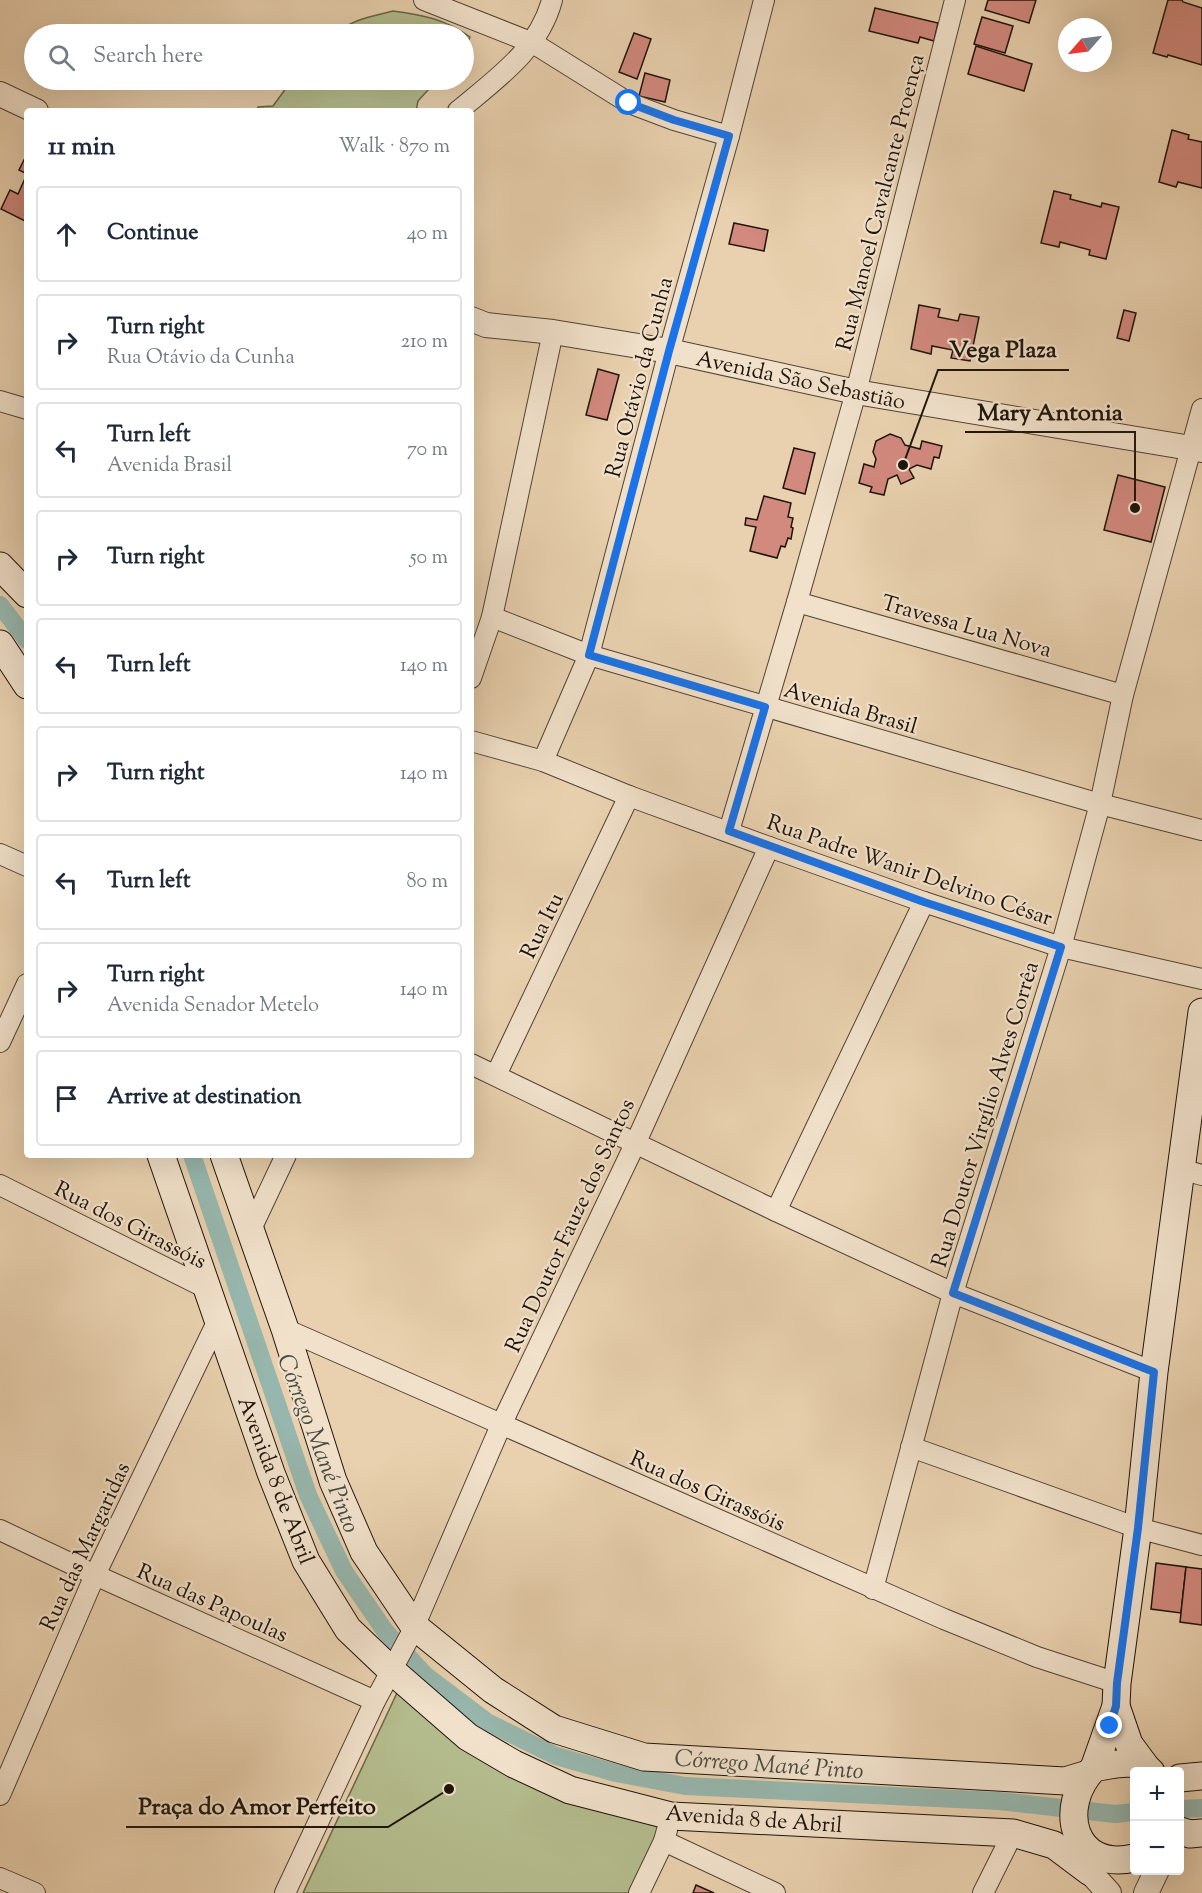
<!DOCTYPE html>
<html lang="en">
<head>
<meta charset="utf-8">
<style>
	:root { --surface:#fff; --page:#f6f6f7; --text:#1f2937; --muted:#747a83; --line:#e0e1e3 }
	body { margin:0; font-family:"Sorts Mill Goudy",serif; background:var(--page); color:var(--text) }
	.controls { position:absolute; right:18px; bottom:18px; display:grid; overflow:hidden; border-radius:6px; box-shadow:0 6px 24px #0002 }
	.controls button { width:54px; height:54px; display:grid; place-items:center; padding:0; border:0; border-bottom:2px solid var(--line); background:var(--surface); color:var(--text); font:30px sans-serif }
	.compass { position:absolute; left:1058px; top:18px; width:54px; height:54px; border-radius:50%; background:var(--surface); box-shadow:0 6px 24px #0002; rotate:242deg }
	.stop { position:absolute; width:18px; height:18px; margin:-14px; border:4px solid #1a73e8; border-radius:50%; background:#fff }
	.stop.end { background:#1a73e8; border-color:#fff; box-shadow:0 2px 6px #0008 }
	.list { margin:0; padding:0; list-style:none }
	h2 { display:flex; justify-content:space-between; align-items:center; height:78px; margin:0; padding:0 24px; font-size:26px }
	h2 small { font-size:20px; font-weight:400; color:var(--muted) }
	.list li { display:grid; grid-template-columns:39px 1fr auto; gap:18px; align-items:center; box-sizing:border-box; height:96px; margin:0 12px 12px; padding:0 12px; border:2px solid var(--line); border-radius:6px }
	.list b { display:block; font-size:22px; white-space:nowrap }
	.list p { margin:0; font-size:20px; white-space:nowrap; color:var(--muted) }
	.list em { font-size:20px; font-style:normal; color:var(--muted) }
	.icon { flex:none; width:33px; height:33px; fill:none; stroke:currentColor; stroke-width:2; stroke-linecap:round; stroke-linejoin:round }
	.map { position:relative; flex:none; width:1202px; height:1893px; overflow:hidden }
	.search { position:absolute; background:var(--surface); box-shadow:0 6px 24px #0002; left:24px; top:24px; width:450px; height:66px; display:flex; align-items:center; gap:15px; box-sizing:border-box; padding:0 21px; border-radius:33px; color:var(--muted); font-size:22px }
	.panel { position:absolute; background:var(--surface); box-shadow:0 6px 24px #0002; left:24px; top:108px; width:450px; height:1050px; border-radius:6px }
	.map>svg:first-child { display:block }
</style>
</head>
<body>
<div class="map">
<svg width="1202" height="1893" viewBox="0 0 1202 1893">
	<rect width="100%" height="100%" fill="#e9d1af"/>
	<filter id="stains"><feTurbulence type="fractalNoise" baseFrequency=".00333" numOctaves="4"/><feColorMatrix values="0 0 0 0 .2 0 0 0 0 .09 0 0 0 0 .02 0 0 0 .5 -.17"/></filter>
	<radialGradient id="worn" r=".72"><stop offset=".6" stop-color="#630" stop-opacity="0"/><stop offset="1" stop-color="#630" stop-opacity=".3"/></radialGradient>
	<g fill="#b4bc8d" stroke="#69684c" stroke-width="1.5">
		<path d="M393 11C423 15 445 19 470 37L464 51V34H337C351 19 374 16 393 11Z"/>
		<path d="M292 80H437L418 101 416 111H257L258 107 273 106Z"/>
		<path d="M401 1689 459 1737 651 1820 660 1829 632 1893H303L397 1693Z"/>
	</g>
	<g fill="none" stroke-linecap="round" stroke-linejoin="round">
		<g stroke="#97b7ae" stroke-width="18">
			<path d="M0 605 27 640"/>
			<path d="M192 1155 308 1495 344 1571 385 1631 425 1675 487 1722 556 1756 616 1773 685 1786 999 1801 1115 1814 1134 1812"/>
			<path d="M1180 1809 1202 1808"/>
		</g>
	</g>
	<g fill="#d2897e" stroke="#1e140b" stroke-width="1.5">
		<path d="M988 0H1036L1029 23 985 10Z"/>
		<path d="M1168 0H1182L1183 2 1202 8V65L1168 55 1167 57 1153 53Z"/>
		<path d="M875 8 938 23 934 41 920 37 918 43 869 31Z"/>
		<path d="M982 17 1013 26 1005 53 974 44Z"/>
		<path d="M634 33 651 39 637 79 619 72Z"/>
		<path d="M976 46 1032 64 1024 91 968 74Z"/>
		<path d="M645 73 670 80 665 102 639 96Z"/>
		<path d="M1172 130 1189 135 1188 139 1202 142V188L1178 182 1176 187 1159 182Z"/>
		<path d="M27 154V222L1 209 10 190 18 194 27 174 19 170Z"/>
		<path d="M1054 191 1071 195 1070 199 1101 207 1102 203 1119 207 1106 259 1089 255 1090 250 1060 242 1059 247 1041 243Z"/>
		<path d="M734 223 768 230 764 251 729 244Z"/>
		<path d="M919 305 940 309 938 317 958 321 960 314 979 317 970 361 951 358 953 350 932 346 931 354 911 349Z"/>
		<path d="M1124 310 1136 313 1129 341 1117 338Z"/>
		<path d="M598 369 619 375 607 420 586 415Z"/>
		<path d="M890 434 901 438 905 445 920 449 922 441 942 446 939 458 934 457 931 469 917 465 909 469 914 478 901 484 897 475 888 479 884 495 870 492 872 487 859 483 864 464 874 467 876 459 873 452 876 441Z"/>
		<path d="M794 448 815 453 805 494 783 488Z"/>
		<path d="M1118 475 1165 487 1151 542 1104 530Z"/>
		<path d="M764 496 791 503 788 517 793 518 791 527 793 528 791 539 788 538 785 547 781 546 777 558 750 551 756 527 745 525 746 518 757 520Z"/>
		<path d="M1156 1563 1186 1567 1181 1613 1151 1609Z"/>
		<path d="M1186 1567 1202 1569V1625L1180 1622Z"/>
		<path d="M696 1885 714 1893H693Z"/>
	</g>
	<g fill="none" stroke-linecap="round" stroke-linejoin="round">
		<g stroke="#514334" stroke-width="22">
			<g id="minor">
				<path d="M424 0 533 43 629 103 674 120 729 136"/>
				<path d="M458 111C496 79 539 50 552 0"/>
				<path d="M0 401 27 409"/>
				<path d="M797 602 1123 695"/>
				<path d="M492 617 589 655 1100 804 1202 830"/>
				<path d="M471 678 492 617 553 332"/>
				<path d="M471 741 543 761 629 796 769 847 924 902 1061 947 1202 979"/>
				<path d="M543 761 589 655 669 351 729 136 764 0"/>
				<path d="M729 831 797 602 856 392 955 0"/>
				<path d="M0 854 27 866"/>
				<path d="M0 1042 27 984"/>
				<path d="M471 1064 776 1211 953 1293 1154 1372"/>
				<path d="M496 1075 629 796"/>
				<path d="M1180 1169 1202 1175"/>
				<path d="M0 1185 208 1289"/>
				<path d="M776 1211 924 902"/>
				<path d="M251 1229 286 1155"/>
				<path d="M285 1329 944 1619 1037 1657 1117 1683"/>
				<path d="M911 1447 1138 1528 1202 1545"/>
				<path d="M0 1530 95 1575 375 1701"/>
				<path d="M873 1589 953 1293 1061 947 1100 804 1123 695 1202 409"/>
				<path d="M0 1795 95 1575 218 1320"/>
				<path d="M664 1841 775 1893"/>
				<path d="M0 1878 35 1893"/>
				<path d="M285 1893 375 1701 411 1634 501 1425 636 1142 769 847"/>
				<path d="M639 1893 664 1841 667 1830"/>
				<path d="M983 1893 1013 1833"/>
			</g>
		</g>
		<g stroke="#514334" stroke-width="26">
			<g id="tertiary">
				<path d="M0 94 36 111"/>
				<path d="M471 319 486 325 553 332 669 351 856 392 1202 450"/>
				<path d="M1086 1855 1090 1872 1109 1893"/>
				<path d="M1146 1893 1157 1870"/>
			</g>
		</g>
		<g stroke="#1e140b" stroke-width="29">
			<g id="secondary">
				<path d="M0 566 27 594"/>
				<path d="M0 644 27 685"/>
				<path d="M161 1155 271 1473 306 1561 348 1629 391 1670 468 1737 514 1764 570 1790 671 1816 1013 1833 1054 1845 1090 1872"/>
				<path d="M224 1155 285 1329 333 1481 364 1552 414 1626 493 1690 554 1729 644 1757 1065 1781 1088 1774"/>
				<path d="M1116 1706 1129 1744 1146 1767"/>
				<path d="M1094 1768 1116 1706 1117 1683 1138 1528 1154 1372 1202 1012"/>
				<path d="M1180 1778 1202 1776"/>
				<path d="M1180 1831 1190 1834 1202 1833"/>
				<path d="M1134 1858C1073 1872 1056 1807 1094 1768 1111 1765 1138 1757 1151 1772"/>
			</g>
		</g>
		<use href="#minor" stroke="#f1e1cb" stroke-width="20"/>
		<use href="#tertiary" stroke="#f1e1cb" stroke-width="24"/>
		<use href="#secondary" stroke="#f1e1cb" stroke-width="27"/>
	</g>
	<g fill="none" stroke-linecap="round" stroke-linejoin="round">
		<path stroke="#1a73e8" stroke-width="8" d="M629 103 674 120 729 136 669 351 589 655 765 707 729 831 924 902 1061 947 953 1293 1154 1372 1138 1528 1117 1683 1116 1706 1110 1726"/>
	</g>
	<g text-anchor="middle" stroke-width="4.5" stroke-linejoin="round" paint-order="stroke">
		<g font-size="22" fill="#1e140b" stroke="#f1e1cb">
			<text transform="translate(879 202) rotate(-76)" y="8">Rua Manoel Cavalcante Proença</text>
			<text transform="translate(638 377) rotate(-75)" y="8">Rua Otávio da Cunha</text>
			<text transform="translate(801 379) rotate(12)" y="8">Avenida São Sebastião</text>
			<text transform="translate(967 625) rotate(16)" y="8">Travessa Lua Nova</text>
			<text transform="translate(851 707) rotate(16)" y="8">Avenida Brasil</text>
			<text transform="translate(910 869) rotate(19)" y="8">Rua Padre Wanir Delvino César</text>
			<text transform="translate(541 925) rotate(-64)" y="8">Rua Itu</text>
			<text transform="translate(984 1114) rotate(-73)" y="8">Rua Doutor Virgílio Alves Corrêa</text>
			<text transform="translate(131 1224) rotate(27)" y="8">Rua dos Girassóis</text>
			<text transform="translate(569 1225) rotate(-65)" y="8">Rua Doutor Fauze dos Santos</text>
			<text transform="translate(277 1480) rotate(69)" y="8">Avenida 8 de Abril</text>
			<text transform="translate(708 1490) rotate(24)" y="8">Rua dos Girassóis</text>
			<text transform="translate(84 1546) rotate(-65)" y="8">Rua das Margaridas</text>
			<text transform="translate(213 1602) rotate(24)" y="8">Rua das Papoulas</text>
			<text transform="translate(754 1818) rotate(4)" y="8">Avenida 8 de Abril</text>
		</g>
		<g font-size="24" font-style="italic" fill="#484d44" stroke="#f1e1cb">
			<text transform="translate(319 1443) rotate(69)" y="8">Córrego Mané Pinto</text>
			<text transform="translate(769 1764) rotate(4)" y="8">Córrego Mané Pinto</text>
		</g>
	</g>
	<path fill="none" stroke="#1e140b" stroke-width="2" d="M903 465L938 370H1069M1135 508L1135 432H965M449 1789L388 1827H126"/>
	<g fill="#1e140b" stroke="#f1e1cb" stroke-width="2">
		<circle cx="903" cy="465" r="6"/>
		<circle cx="1135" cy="508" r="6"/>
		<circle cx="449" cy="1789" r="6"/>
	</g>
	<g font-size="24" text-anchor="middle" font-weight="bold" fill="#1e140b" stroke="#f1e1cb" stroke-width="4.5" stroke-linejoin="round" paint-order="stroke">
		<text x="1003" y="357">Vega Plaza</text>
		<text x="1050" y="420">Mary Antonia</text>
		<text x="257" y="1814">Praça do Amor Perfeito</text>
	</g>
	<rect width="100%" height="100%" filter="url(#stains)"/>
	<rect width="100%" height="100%" fill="url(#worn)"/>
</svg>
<div class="controls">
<button>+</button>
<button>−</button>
</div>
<svg class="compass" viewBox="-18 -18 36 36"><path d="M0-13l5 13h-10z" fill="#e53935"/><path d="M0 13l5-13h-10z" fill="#747a83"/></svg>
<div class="stop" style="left:629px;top:103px"></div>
<div class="stop end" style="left:1110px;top:1726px"></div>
<div class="search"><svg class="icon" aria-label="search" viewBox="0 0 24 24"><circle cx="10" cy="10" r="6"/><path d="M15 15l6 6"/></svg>Search here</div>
<section class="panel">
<h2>11 min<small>Walk · 870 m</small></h2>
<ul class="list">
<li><svg class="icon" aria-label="ahead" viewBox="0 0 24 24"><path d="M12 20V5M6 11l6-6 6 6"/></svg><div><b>Continue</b></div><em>40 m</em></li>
<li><svg class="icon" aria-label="right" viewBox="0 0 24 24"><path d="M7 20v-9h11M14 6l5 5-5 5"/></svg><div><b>Turn right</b><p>Rua Otávio da Cunha</p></div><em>210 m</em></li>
<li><svg class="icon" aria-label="left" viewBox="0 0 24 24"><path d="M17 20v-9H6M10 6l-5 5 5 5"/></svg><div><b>Turn left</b><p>Avenida Brasil</p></div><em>70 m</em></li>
<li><svg class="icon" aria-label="right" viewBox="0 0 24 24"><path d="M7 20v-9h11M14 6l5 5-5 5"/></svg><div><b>Turn right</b></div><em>50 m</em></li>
<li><svg class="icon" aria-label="left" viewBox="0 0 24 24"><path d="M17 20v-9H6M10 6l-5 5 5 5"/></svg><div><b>Turn left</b></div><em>140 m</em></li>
<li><svg class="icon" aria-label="right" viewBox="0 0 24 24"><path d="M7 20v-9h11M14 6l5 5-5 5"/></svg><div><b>Turn right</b></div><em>140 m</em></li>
<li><svg class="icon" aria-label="left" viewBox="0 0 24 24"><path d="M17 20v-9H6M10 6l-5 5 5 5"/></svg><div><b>Turn left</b></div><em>80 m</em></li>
<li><svg class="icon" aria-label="right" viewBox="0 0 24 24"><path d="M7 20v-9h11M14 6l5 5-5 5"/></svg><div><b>Turn right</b><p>Avenida Senador Metelo</p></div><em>140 m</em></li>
<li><svg class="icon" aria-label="arrive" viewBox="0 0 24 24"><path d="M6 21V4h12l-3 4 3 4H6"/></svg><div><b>Arrive at destination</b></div></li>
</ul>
</section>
</div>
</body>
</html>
